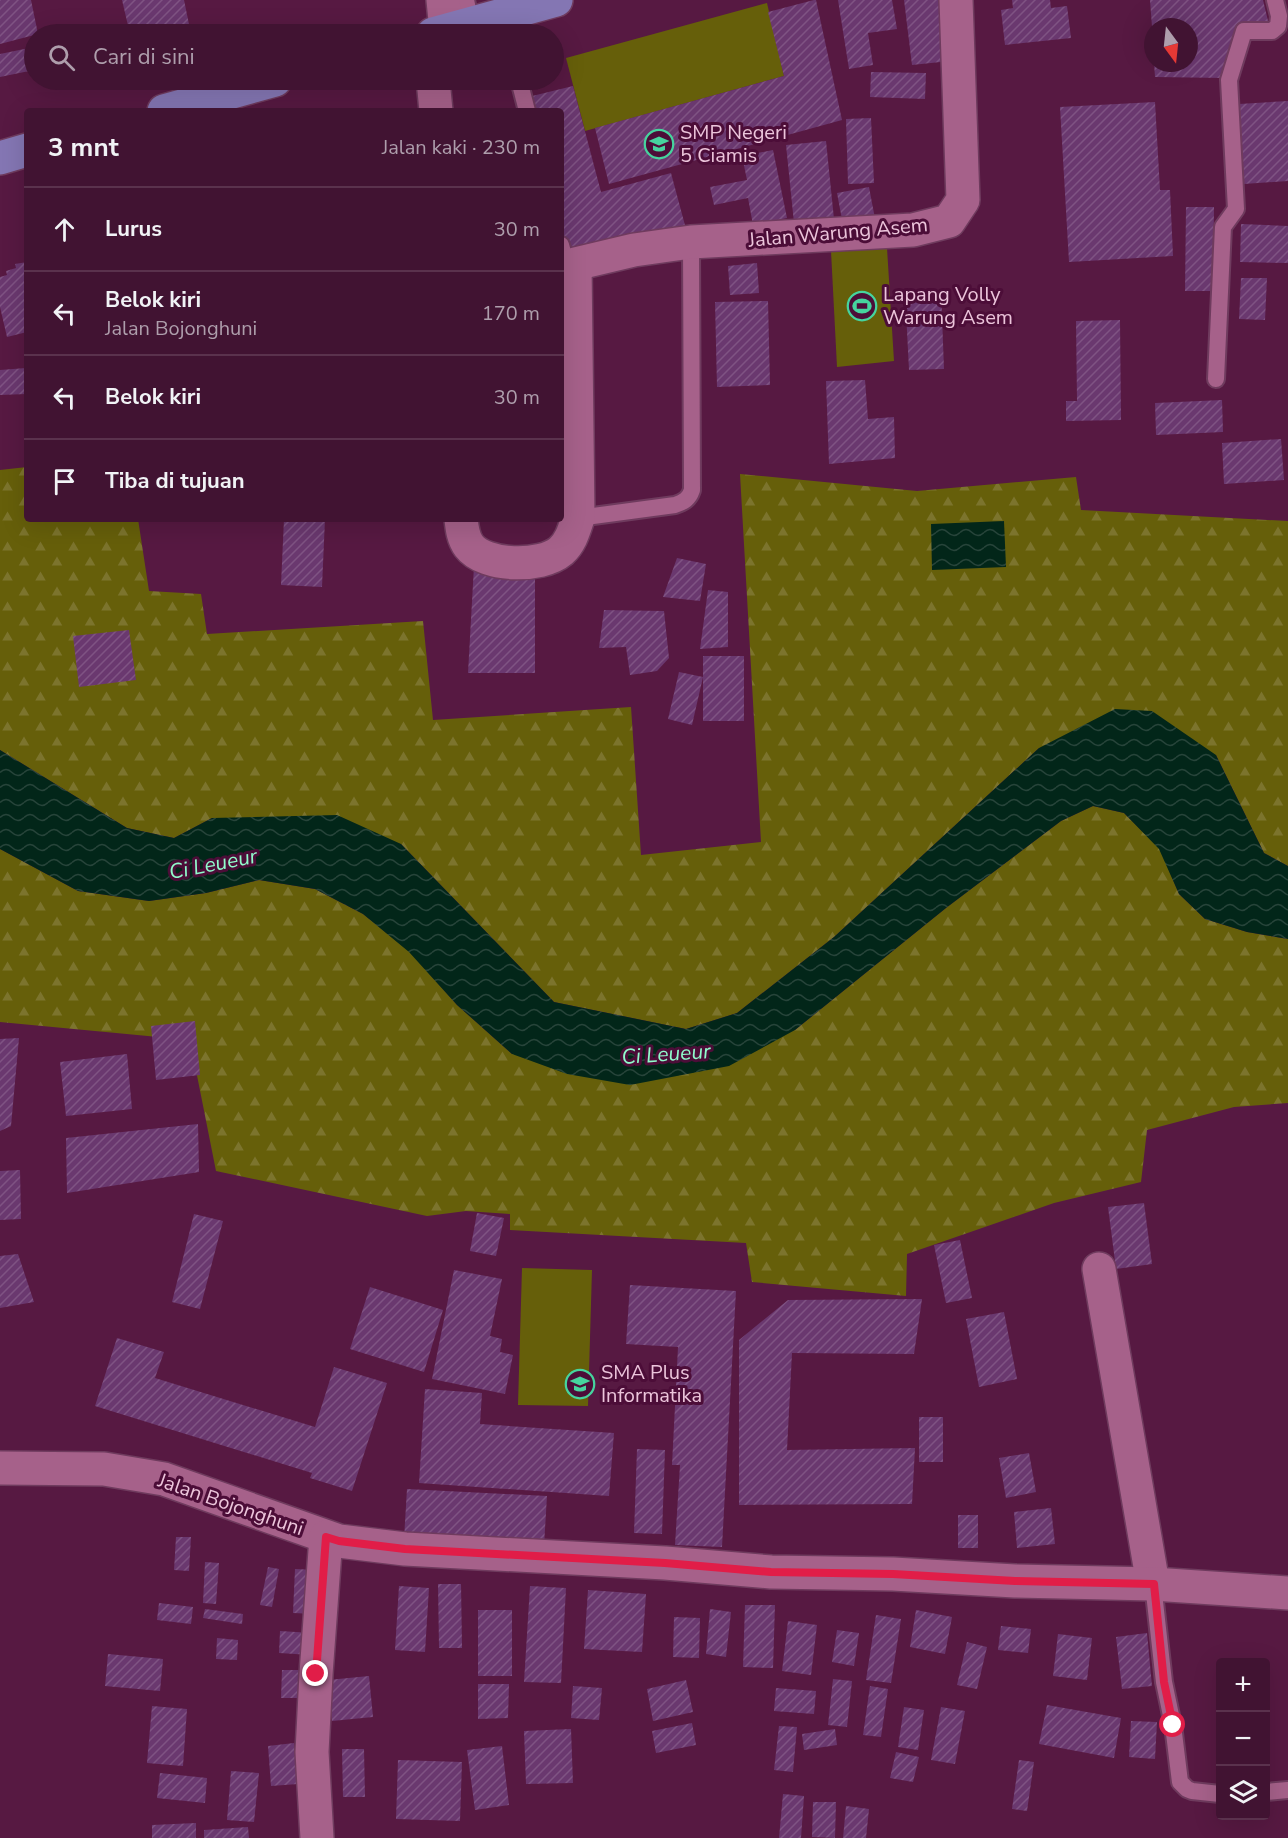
<!DOCTYPE html>
<html lang="id">
<head>
<meta charset="utf-8">
<style>
	:root { --surface:#411332; --page:#481c3a; --text:#f1f3f6; --muted:#ae9eac; --line:#5a324d }
	body { margin:0; font-family:"Nunito Sans",sans-serif; background:var(--page); color:var(--text) }
	.controls { position:absolute; right:18px; bottom:18px; display:grid; overflow:hidden; border-radius:6px; box-shadow:0 6px 24px #0002 }
	.controls button { width:54px; height:54px; display:grid; place-items:center; padding:0; border:0; border-bottom:2px solid var(--line); background:var(--surface); color:var(--text); font:30px sans-serif }
	.compass { position:absolute; left:1144px; top:18px; width:54px; height:54px; border-radius:50%; background:var(--surface); box-shadow:0 6px 24px #0002; rotate:165deg }
	.stop { position:absolute; width:18px; height:18px; margin:-14px; border:4px solid #e11d48; border-radius:50%; background:#fff }
	.stop.end { background:#e11d48; border-color:#fff; box-shadow:0 2px 6px #0008 }
	.list { margin:0; padding:0; list-style:none }
	h2 { display:flex; justify-content:space-between; align-items:center; height:78px; margin:0; padding:0 24px; font-size:26px }
	h2 small { font-size:20px; font-weight:400; color:var(--muted) }
	.list li { display:grid; grid-template-columns:39px 1fr auto; gap:18px; align-items:center; box-sizing:border-box; height:84px; padding:0 24px; border-top:2px solid var(--line) }
	.list b { display:block; font-size:22px; white-space:nowrap }
	.list p { margin:0; font-size:20px; white-space:nowrap; color:var(--muted) }
	.list em { font-size:20px; font-style:normal; color:var(--muted) }
	.icon { flex:none; width:33px; height:33px; fill:none; stroke:currentColor; stroke-width:2; stroke-linecap:round; stroke-linejoin:round }
	.map { position:relative; flex:none; width:1288px; height:1838px; overflow:hidden }
	.search { position:absolute; background:var(--surface); box-shadow:0 6px 24px #0002; left:24px; top:24px; width:540px; height:66px; display:flex; align-items:center; gap:15px; box-sizing:border-box; padding:0 21px; border-radius:33px; color:var(--muted); font-size:22px }
	.panel { position:absolute; background:var(--surface); box-shadow:0 6px 24px #0002; left:24px; top:108px; width:540px; height:414px; border-radius:6px }
	.map>svg:first-child { display:block }
</style>
</head>
<body>
<div class="map">
<svg width="1288" height="1838" viewBox="0 0 1288 1838">
	<defs>
		<pattern id="forest-firs" width="22" height="20" patternUnits="userSpaceOnUse" patternTransform="scale(1.5)"><rect width="22" height="20" fill="#665f0a"/><path d="M5 1l3.5 6h-7zM16 11l3.5 6h-7z" fill="#7c742d"/></pattern>
		<pattern id="water-waves" width="16" height="10" patternUnits="userSpaceOnUse" patternTransform="scale(1.5)"><rect width="16" height="10" fill="#022619"/><path d="M0 5q4-4 8 0t8 0" fill="none" stroke="#27443a"/></pattern>
		<pattern id="building-hatch" width="6" height="6" patternUnits="userSpaceOnUse" patternTransform="scale(1.5)"><rect width="6" height="6" fill="#6a386f"/><path d="M-1 1l2-2M0 6l6-6M5 7l2-2" fill="none" stroke="#7f5383"/></pattern>
	</defs>
	<rect width="100%" height="100%" fill="#571942"/>
	<g fill="url(#forest-firs)">
		<path d="M27 467V519H138L149 591 201 594 207 634 423 621 433 720 631 707 641 855 761 842 740 474 917 491 1076 477 1081 510 1288 521V866L1264 853 1216 755 1039 748 834 937 737 1013 686 1029 554 1002 401 844 212 818 174 838 127 828 0 750V470Z"/>
		<path d="M1093 806 1124 813 1160 849 1179 894 1205 919 1247 932 1288 939V1103L1234 1107 1147 1130 1141 1182 1054 1203 907 1254 906 1296 752 1282 746 1243 510 1230V1214L466 1211 427 1216 216 1171 190 1040 0 1022V849L78 891 149 901 206 893 259 880 315 889 363 914 410 952 457 1005 512 1054 795 1030 946 908 1061 821Z"/>
	</g>
	<g fill="#665f0a">
		<path d="M767 3 784 76 585 131 566 58Z"/>
		<path d="M887 248 894 361 837 367 831 251Z"/>
		<path d="M522 1268 592 1270 588 1406 518 1405Z"/>
	</g>
	<g fill="url(#water-waves)">
		<path d="M1004 521 1006 567 932 570 931 524Z"/>
		<path d="M1115 709 1152 711 1216 755 1264 853 1288 866V939L1247 932 1205 919 1179 894 1159 849 1124 813 1093 806 1061 821 946 908 795 1030 729 1066 630 1085 567 1074 512 1054 457 1005 409 952 363 914 315 889 259 880 206 893 149 901 78 891 0 849V750L127 828 174 838 212 818 337 815 401 844 554 1002 686 1029 737 1013 834 937 1039 748Z"/>
	</g>
	<g fill="url(#building-hatch)">
		<path d="M0 0H31L38 34 0 44Z"/>
		<path d="M122 0H184L191 34H130Z"/>
		<path d="M814 0H816L842 120 609 184 595 128 784 76 768 12Z"/>
		<path d="M838 0H892L897 29 868 33 873 65 849 69Z"/>
		<path d="M904 0H943L950 61 912 65Z"/>
		<path d="M1012 0H1050L1051 8 1067 6 1071 38 1005 45 1001 10 1013 8Z"/>
		<path d="M1150 0H1263L1269 25 1241 28 1224 78 1155 77 1154 63H1189V27H1152Z"/>
		<path d="M34 47V70L0 77V54Z"/>
		<path d="M871 72 926 73 925 99 870 97Z"/>
		<path d="M573 86 601 192 671 173 686 229 565 260 561 245V111H527L524 98Z"/>
		<path d="M1288 101V181L1244 184 1239 104Z"/>
		<path d="M1155 102 1160 190H1170L1173 256 1069 262 1060 107Z"/>
		<path d="M871 118 874 183 848 184 846 119Z"/>
		<path d="M826 141 834 219 794 223 786 145Z"/>
		<path d="M773 150 787 218 753 225 748 198 714 205 710 187 747 180 742 156Z"/>
		<path d="M869 187 876 224 844 230 837 193Z"/>
		<path d="M1186 207H1214L1213 291H1185Z"/>
		<path d="M1241 224 1288 226V263L1240 262Z"/>
		<path d="M27 262V332L7 337 0 307V277L7 275 6 271 16 268 15 264Z"/>
		<path d="M757 263 759 293 730 295 728 266Z"/>
		<path d="M1241 278H1267L1265 320 1239 319Z"/>
		<path d="M941 290 944 369 909 370 905 292Z"/>
		<path d="M768 301 770 385 717 387 715 302Z"/>
		<path d="M1120 320 1121 420 1066 421V401H1077L1076 321Z"/>
		<path d="M26 368 27 394 0 395V370Z"/>
		<path d="M865 380 868 419 894 417 895 458 829 464 826 381Z"/>
		<path d="M1222 400 1223 432 1156 435 1155 403Z"/>
		<path d="M1281 439 1284 480 1224 484 1222 443Z"/>
		<path d="M284 519H325L322 587 281 585Z"/>
		<path d="M364 519H398L397 522H364Z"/>
		<path d="M677 558 706 564 700 601 663 597Z"/>
		<path d="M474 566 535 571V673H468Z"/>
		<path d="M708 590 728 592V647L700 649Z"/>
		<path d="M604 610 664 611 669 658 657 671 630 675 626 647 599 648Z"/>
		<path d="M129 630 136 680 79 687 73 636Z"/>
		<rect x="703" y="656" width="41" height="65"/>
		<path d="M679 672 703 677 692 725 668 719Z"/>
		<path d="M195 1021 200 1075 156 1080 151 1026Z"/>
		<path d="M19 1038 11 1126 0 1131V1039Z"/>
		<path d="M127 1054 132 1109 66 1116 60 1062Z"/>
		<path d="M198 1124 199 1172 67 1193 66 1138Z"/>
		<path d="M20 1170 21 1219 0 1220V1171Z"/>
		<path d="M1144 1203 1152 1264 1116 1269 1108 1207Z"/>
		<path d="M477 1213 504 1218 496 1256 470 1251Z"/>
		<path d="M194 1214 223 1221 200 1309 172 1302Z"/>
		<path d="M960 1240 972 1298 946 1303 934 1245Z"/>
		<path d="M18 1254 34 1302 0 1308V1256Z"/>
		<path d="M454 1270 502 1279 490 1336 502 1339 500 1352 513 1355 505 1394 432 1379Z"/>
		<path d="M630 1285 736 1291 722 1547 675 1545 680 1465H672L678 1347 626 1344Z"/>
		<path d="M370 1287 443 1310 424 1372 350 1349Z"/>
		<path d="M922 1299 914 1354 792 1353 787 1450 915 1448 912 1504 739 1505V1340L788 1300Z"/>
		<path d="M1004 1312 1017 1379 979 1387 966 1319Z"/>
		<path d="M117 1338 164 1352 155 1378 315 1427 334 1367 387 1383 352 1491 310 1478 312 1473 95 1406Z"/>
		<path d="M425 1389 482 1393 480 1424 614 1433 609 1496 419 1483Z"/>
		<rect x="919" y="1417" width="24" height="45"/>
		<path d="M637 1449 665 1450 662 1534 634 1533Z"/>
		<path d="M1029 1453 1036 1492 1006 1498 999 1458Z"/>
		<path d="M407 1489 547 1496 544 1546 404 1539Z"/>
		<path d="M1051 1508 1055 1544 1017 1548 1014 1512Z"/>
		<rect x="958" y="1515" width="20" height="33"/>
		<path d="M176 1537H191L189 1571 174 1570Z"/>
		<path d="M205 1562 219 1563 216 1604 203 1603Z"/>
		<path d="M268 1567 279 1569 272 1607 260 1605Z"/>
		<path d="M295 1569 317 1570 315 1614 293 1613Z"/>
		<path d="M438 1584H461L462 1648H439Z"/>
		<path d="M399 1586 429 1588 425 1652 395 1650Z"/>
		<path d="M530 1586 566 1588 561 1683 524 1682Z"/>
		<path d="M588 1590 646 1594 642 1652 584 1649Z"/>
		<path d="M159 1603 193 1607 191 1624 157 1620Z"/>
		<path d="M745 1605H775L773 1668 743 1667Z"/>
		<path d="M205 1609 243 1614 242 1624 203 1618Z"/>
		<path d="M710 1609 731 1612 726 1657 706 1654Z"/>
		<rect x="478" y="1610" width="34" height="66"/>
		<path d="M916 1610 952 1617 945 1654 910 1647Z"/>
		<path d="M876 1615 901 1619 891 1683 866 1680Z"/>
		<path d="M674 1617 700 1618 699 1658 673 1657Z"/>
		<path d="M788 1621 817 1625 811 1675 782 1671Z"/>
		<path d="M1001 1626 1031 1629 1028 1653 998 1650Z"/>
		<path d="M837 1630 859 1633 854 1666 832 1662Z"/>
		<path d="M280 1631 312 1633 311 1655 279 1653Z"/>
		<path d="M1147 1633 1152 1686 1122 1689 1116 1637Z"/>
		<path d="M1058 1634 1092 1638 1087 1680 1053 1676Z"/>
		<path d="M217 1638 238 1640 237 1660 216 1659Z"/>
		<path d="M967 1642 987 1647 977 1689 957 1685Z"/>
		<path d="M108 1654 163 1659 160 1691 105 1686Z"/>
		<path d="M282 1670H310L309 1698H281Z"/>
		<path d="M369 1676 373 1717 332 1721 328 1680Z"/>
		<path d="M833 1679 852 1681 847 1727 828 1725Z"/>
		<path d="M686 1680 693 1712 653 1721 647 1689Z"/>
		<path d="M478 1684H509L508 1718 478 1719Z"/>
		<path d="M573 1686 602 1688 599 1720 571 1718Z"/>
		<path d="M870 1686 888 1689 881 1737 863 1735Z"/>
		<path d="M776 1688 816 1691 814 1714 774 1711Z"/>
		<path d="M1047 1705 1121 1718 1114 1758 1039 1744Z"/>
		<path d="M152 1706 187 1709 183 1766 147 1763Z"/>
		<path d="M904 1707 924 1710 918 1750 898 1747Z"/>
		<path d="M941 1707 965 1711 955 1764 931 1760Z"/>
		<path d="M1131 1721 1157 1722 1155 1759 1129 1757Z"/>
		<path d="M692 1723 696 1745 656 1753 652 1731Z"/>
		<path d="M779 1726 797 1727 793 1772 774 1770Z"/>
		<path d="M571 1729 573 1783 526 1784 524 1731Z"/>
		<path d="M835 1729 837 1745 804 1750 802 1734Z"/>
		<path d="M294 1743 298 1784 271 1786 268 1746Z"/>
		<path d="M502 1746 509 1805 475 1810 467 1750Z"/>
		<path d="M342 1749H364L365 1797H343Z"/>
		<path d="M896 1752 919 1757 913 1782 890 1778Z"/>
		<path d="M398 1760 462 1762 460 1821 396 1819Z"/>
		<path d="M1019 1760 1034 1762 1027 1811 1012 1809Z"/>
		<path d="M231 1771 259 1773 254 1822 227 1820Z"/>
		<path d="M160 1773 207 1778 205 1803 157 1798Z"/>
		<path d="M783 1794 804 1796 801 1838H779Z"/>
		<path d="M813 1802H836L835 1838 812 1837Z"/>
		<path d="M846 1806 869 1809 866 1838H843Z"/>
		<path d="M196 1823V1838H152V1825Z"/>
		<path d="M248 1827 249 1838H204V1830Z"/>
	</g>
	<g fill="none" stroke-linecap="round" stroke-linejoin="round">
		<g stroke="#6f3b5e" stroke-width="20">
			<g id="service">
				<path d="M466 0 471 24"/>
				<path d="M519 80 527 111"/>
				<path d="M561 245 565 260 575 264"/>
				<path d="M1216 379 1223 227 1236 209 1229 80 1244 31H1272L1278 26 1279 16 1275 0"/>
				<path d="M578 518 675 505C684 502 689 499 692 490L691 242"/>
				<path d="M1153 1584 1164 1682 1173 1725 1180 1782 1187 1789 1192 1791 1220 1794"/>
				<path d="M1266 1792 1288 1790"/>
			</g>
		</g>
		<g stroke="#6f3b5e" stroke-width="36">
			<g id="minor">
				<path d="M443 0 446 31"/>
				<path d="M433 80 436 111"/>
				<path d="M461 519C462 528 463 538 469 546 485 567 541 568 561 551 571 542 574 530 578 518L575 264 634 250 691 242 913 230 949 221 963 200 956 0"/>
				<path d="M1099 1269 1153 1584"/>
				<path d="M0 1468 104 1469 164 1479 339 1541 405 1549 665 1563 771 1572 893 1574 1015 1581 1153 1584 1288 1593"/>
				<path d="M317 1838 312 1752 316 1674 326 1537"/>
			</g>
		</g>
		<g stroke="#6f3b5e" stroke-width="36">
			<g id="trunk">
				<path d="M433 34 556 0"/>
				<path d="M164 111 275 80"/>
				<path d="M0 158 27 150"/>
			</g>
		</g>
		<use href="#service" stroke="#a6618a" stroke-width="16"/>
		<use href="#minor" stroke="#a6618a" stroke-width="33"/>
		<use href="#trunk" stroke="#8476b3" stroke-width="33"/>
	</g>
	<g fill="none" stroke-linecap="round" stroke-linejoin="round">
		<path stroke="#e11d48" stroke-width="8" d="M316 1674 326 1537 339 1541 405 1549 665 1563 771 1572 893 1574 1015 1581 1154 1584 1164 1682 1173 1725"/>
	</g>
	<defs>
		<g id="school-ring" transform="scale(1.5)"><circle r="9.5" fill="#4c0d38" stroke="#46d49e" stroke-width="1.5"/><path d="M0-5L7-2L0 1L-7-2ZM-4 1L0 2.5L4 1V4Q0 6-4 4Z" fill="#46d49e"/></g>
		<g id="stadium-ring" transform="scale(1.5)"><circle r="9.5" fill="#4c0d38" stroke="#46d49e" stroke-width="1.5"/><path d="M0-5a6.5 5 0 1 0 0 10a6.5 5 0 1 0 0-10ZM-3.5-1.8h7v3.6h-7Z" fill="#46d49e"/></g>
	</defs>
	<g fill-rule="evenodd">
		<use href="#school-ring" x="659" y="144"/>
		<use href="#stadium-ring" x="862" y="306"/>
		<use href="#school-ring" x="580" y="1384"/>
	</g>
	<g text-anchor="middle" stroke-width="6" stroke-linejoin="round" paint-order="stroke">
		<g font-size="20" fill="#ecc5db" stroke="#4c0d38" text-anchor="start">
			<text x="680" y="139">SMP Negeri<tspan x="680" dy="23">5 Ciamis</tspan></text>
			<text x="883" y="301">Lapang Volly<tspan x="883" dy="23">Warung Asem</tspan></text>
			<text x="601" y="1379">SMA Plus<tspan x="601" dy="23">Informatika</tspan></text>
		</g>
		<g font-size="20" fill="#ecc5db" stroke="#4c0d38">
			<text transform="translate(838 232) rotate(-5)" y="7">Jalan Warung Asem</text>
			<text transform="translate(231 1504) rotate(19)" y="7">Jalan Bojonghuni</text>
		</g>
		<g font-size="21" font-style="italic" fill="#90fccc" stroke="#4c0d38">
			<text transform="translate(213 864) rotate(-11)" y="7">Ci Leueur</text>
			<text transform="translate(666 1054) rotate(-4)" y="7">Ci Leueur</text>
		</g>
	</g>
</svg>
<div class="controls">
<button>+</button>
<button>−</button>
<button><svg class="icon" aria-label="layers" viewBox="0 0 24 24"><path d="M12 4l9 5-9 5-9-5zM3 14l9 5 9-5"/></svg></button>
</div>
<svg class="compass" viewBox="-18 -18 36 36"><path d="M0-13l5 13h-10z" fill="#e53935"/><path d="M0 13l5-13h-10z" fill="#ae9eac"/></svg>
<div class="stop" style="left:1173px;top:1725px"></div>
<div class="stop end" style="left:316px;top:1674px"></div>
<div class="search"><svg class="icon" aria-label="search" viewBox="0 0 24 24"><circle cx="10" cy="10" r="6"/><path d="M15 15l6 6"/></svg>Cari di sini</div>
<section class="panel">
<h2>3 mnt<small>Jalan kaki · 230 m</small></h2>
<ul class="list">
<li><svg class="icon" aria-label="ahead" viewBox="0 0 24 24"><path d="M12 20V5M6 11l6-6 6 6"/></svg><div><b>Lurus</b></div><em>30 m</em></li>
<li><svg class="icon" aria-label="left" viewBox="0 0 24 24"><path d="M17 20v-9H6M10 6l-5 5 5 5"/></svg><div><b>Belok kiri</b><p>Jalan Bojonghuni</p></div><em>170 m</em></li>
<li><svg class="icon" aria-label="left" viewBox="0 0 24 24"><path d="M17 20v-9H6M10 6l-5 5 5 5"/></svg><div><b>Belok kiri</b></div><em>30 m</em></li>
<li><svg class="icon" aria-label="arrive" viewBox="0 0 24 24"><path d="M6 21V4h12l-3 4 3 4H6"/></svg><div><b>Tiba di tujuan</b></div></li>
</ul>
</section>
</div>
</body>
</html>
